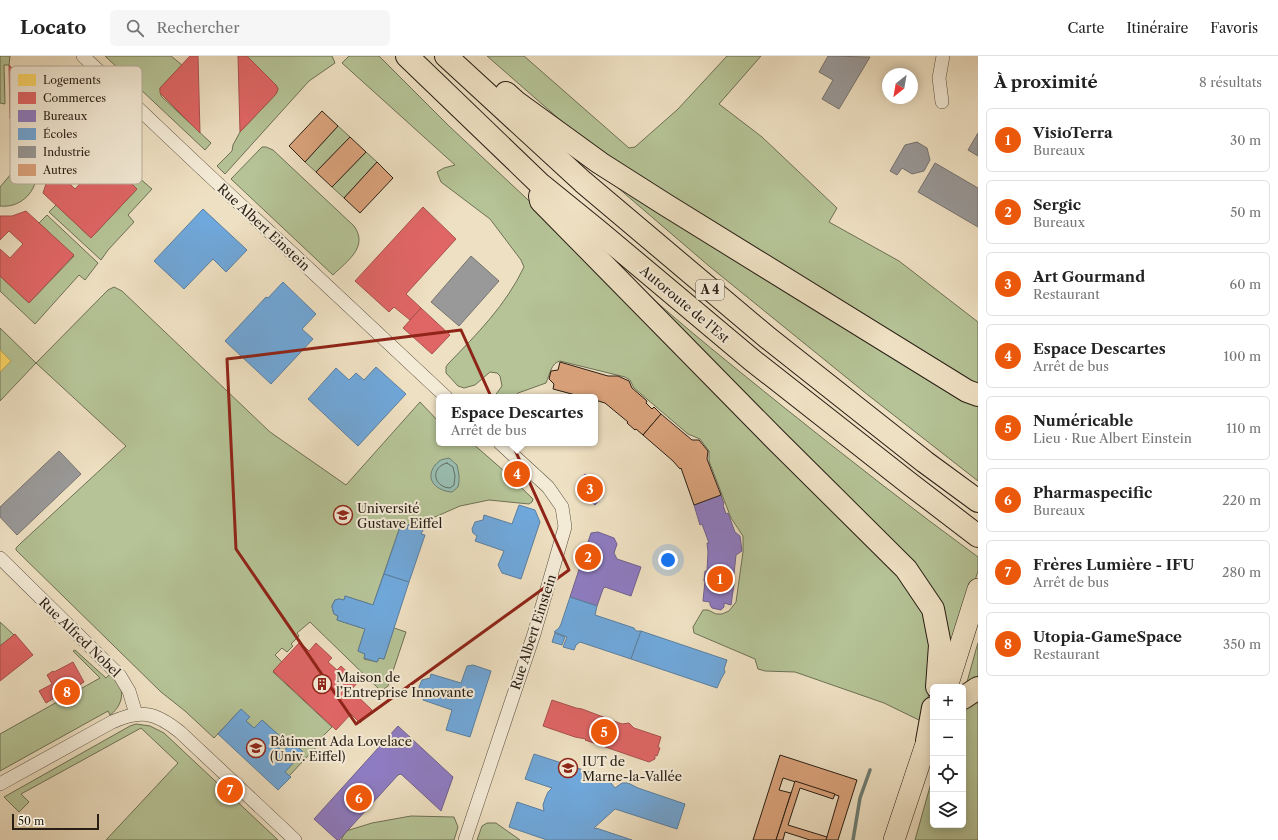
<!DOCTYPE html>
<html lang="fr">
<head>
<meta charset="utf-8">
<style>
	:root { --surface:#fff; --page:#f6f6f6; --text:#222; --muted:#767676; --line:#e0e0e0; --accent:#ea580c }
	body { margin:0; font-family:"Libre Caslon Text",serif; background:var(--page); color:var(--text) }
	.controls { position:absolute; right:12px; bottom:12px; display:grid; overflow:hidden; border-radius:6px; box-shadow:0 2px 10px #0003 }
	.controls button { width:36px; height:36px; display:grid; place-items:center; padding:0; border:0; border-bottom:1px solid var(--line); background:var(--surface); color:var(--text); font:20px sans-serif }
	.compass { position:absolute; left:882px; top:12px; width:36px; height:36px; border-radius:50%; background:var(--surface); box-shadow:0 2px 10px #0003; rotate:211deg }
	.scale { position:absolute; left:12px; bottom:10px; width:87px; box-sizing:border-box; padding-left:4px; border:2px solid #281e14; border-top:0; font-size:11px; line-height:14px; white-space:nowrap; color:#281e14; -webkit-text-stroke:3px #f4ebd7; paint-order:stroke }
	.you { position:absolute; left:668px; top:504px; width:14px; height:14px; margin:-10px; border:3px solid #fff; border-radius:50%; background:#1a73e8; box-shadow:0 0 0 6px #1a73e833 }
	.badge { display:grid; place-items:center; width:26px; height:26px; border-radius:50%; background:var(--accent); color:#fff; font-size:13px; font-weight:700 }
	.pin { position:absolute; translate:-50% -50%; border:2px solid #fff; box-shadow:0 1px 4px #0006 }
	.popup { position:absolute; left:436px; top:338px; width:162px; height:52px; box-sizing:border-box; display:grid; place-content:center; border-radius:6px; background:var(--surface); filter:drop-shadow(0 1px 3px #0005); font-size:13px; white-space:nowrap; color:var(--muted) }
	.popup b { font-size:15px; color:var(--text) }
	.popup::after { content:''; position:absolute; left:50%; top:100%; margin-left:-8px; border:8px solid transparent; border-top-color:var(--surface) }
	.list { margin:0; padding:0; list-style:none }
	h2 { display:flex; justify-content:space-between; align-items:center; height:52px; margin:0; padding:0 16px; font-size:17px }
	h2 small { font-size:13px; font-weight:400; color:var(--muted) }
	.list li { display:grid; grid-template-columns:26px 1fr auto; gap:12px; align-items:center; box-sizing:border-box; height:64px; margin:0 8px 8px; padding:0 8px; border:1px solid var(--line); border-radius:6px }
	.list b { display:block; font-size:15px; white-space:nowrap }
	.list p { margin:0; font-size:13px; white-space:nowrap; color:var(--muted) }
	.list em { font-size:13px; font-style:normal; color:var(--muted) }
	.icon { flex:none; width:22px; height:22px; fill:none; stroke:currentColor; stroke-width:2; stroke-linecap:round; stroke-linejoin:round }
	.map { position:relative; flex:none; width:978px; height:784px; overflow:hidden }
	header { display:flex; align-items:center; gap:24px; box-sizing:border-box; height:56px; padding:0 20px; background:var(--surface); border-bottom:1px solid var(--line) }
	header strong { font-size:19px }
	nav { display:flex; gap:22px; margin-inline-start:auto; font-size:14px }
	.search { width:280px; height:36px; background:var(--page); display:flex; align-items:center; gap:10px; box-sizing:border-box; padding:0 14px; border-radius:6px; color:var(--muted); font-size:15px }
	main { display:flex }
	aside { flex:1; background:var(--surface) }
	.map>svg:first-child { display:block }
</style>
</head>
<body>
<header>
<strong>Locato</strong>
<div class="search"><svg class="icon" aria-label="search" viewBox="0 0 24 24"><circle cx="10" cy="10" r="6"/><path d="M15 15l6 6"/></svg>Rechercher</div>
<nav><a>Carte</a><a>Itinéraire</a><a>Favoris</a></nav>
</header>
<main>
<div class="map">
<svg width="978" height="784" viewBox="0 0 978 784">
	<rect width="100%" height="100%" fill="#eee0c2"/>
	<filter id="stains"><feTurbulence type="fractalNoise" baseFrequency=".005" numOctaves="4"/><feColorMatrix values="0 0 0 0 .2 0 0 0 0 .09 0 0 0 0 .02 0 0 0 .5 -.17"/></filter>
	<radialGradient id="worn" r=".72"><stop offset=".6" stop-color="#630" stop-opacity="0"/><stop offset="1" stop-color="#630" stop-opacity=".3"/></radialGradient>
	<g fill="#b5c396" stroke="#6e7055">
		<path d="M0 0H10L9 9H4L5 48 0 47Z"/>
		<path d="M105 0H171L182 9 160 32 161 40 211 87 205 94Z"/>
		<path d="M247 0H332L335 7 309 25 225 118 217 110 232 95 233 89 240 76 276 38 278 33 276 29Z"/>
		<path d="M349 0H379L449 70 526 142 599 213 870 483 925 555 933 617 923 666 884 647 795 616 765 615 758 613 755 603 694 577 693 571 703 554H708L716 558H722L729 555 736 546 743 496V480L731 462 709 405V395L700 383 688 378 634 332 630 324 625 321 560 305C551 307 550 318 546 327L518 337 514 341H494L502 330 500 320 497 317 490 316 475 329 464 332 458 330 446 317V311L448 308C477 278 506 249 524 211L521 204 490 163 441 126 437 116 444 112 455 109 342 7Z"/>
		<path d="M487 0H524L629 92 635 91 678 53 727 0H761L719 48 762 81 837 152 829 166 899 205 978 266V330L718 171 582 83Z"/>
		<path d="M55 41 63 50 27 88C22 90 20 89 15 85L24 76 27 79 53 52 49 47Z"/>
		<path d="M338 70 350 81 316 116 305 106Z"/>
		<path d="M262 91H266L273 94 354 170C369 191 347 205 333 219L231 123Z"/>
		<path d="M366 96 377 106 344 142 332 131Z"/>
		<path d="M29 97C31 99 35 102 36 104 38 108 38 115 37 120 34 138 20 152 0 150V131Z"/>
		<path d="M138 121 152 133 128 159 134 166 108 194 101 204 49 156 56 149 91 182 137 133 132 128Z"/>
		<path d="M610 125 978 345V425L868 339 709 210Z"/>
		<path d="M47 159 98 207 85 224 79 219 35 268 0 235V220L29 247 74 200 39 167Z"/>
		<path d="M114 231 122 235 270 376 346 429 420 346 439 366V387H472L503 414 533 443 532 446 529 448 489 444 460 450 435 461 425 462 423 468 420 471 412 467 408 469 407 473 400 471 373 549 345 540 344 544 339 543 335 544 332 550 333 555 334 558 338 560 337 564 365 573 358 595 365 598 364 603 377 606 379 602 384 603 394 572 406 576 388 630 381 635 310 566 297 577 299 580 291 588 293 590 287 596 282 592 275 599 282 606 273 616 332 671 320 683 322 685 289 720 285 716 303 696 292 686 283 696 274 688 280 681 262 664 254 672 246 665 249 662 241 653 214 682 185 655 161 636 16 494V492L21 487 126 390 36 307 0 345V316L11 305 0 294V272L36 307 108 234Z"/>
		<path d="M641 232C686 273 734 311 781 349 846 401 911 452 978 501V515L950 602 942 565Z"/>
		<path d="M0 566 14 579 0 590Z"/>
		<path d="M978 587V625L967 626 977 590Z"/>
		<path d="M75 594 106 622 110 618C113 621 117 624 119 628 125 639 120 652 110 659L108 655 0 715V678L100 622 73 595Z"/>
		<path d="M978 640V784H915L933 720V769H963V648Z"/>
		<path d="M136 668 150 670 164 677 278 784H106L178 707 141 672 21 738 29 746 19 756 4 741 130 670Z"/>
		<path d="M411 760 454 761 458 771 454 784H341L346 775 372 767Z"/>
		<path d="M487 767H496L520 784H477L482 770Z"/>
	</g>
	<path fill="#99bdb1" stroke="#6c7d72" d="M449 402 457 409 459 419V426L458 431 452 436C437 435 424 424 435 409 436 409 439 405 439 405 442 403 446 403 449 402Z"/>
	<path fill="#ffd966" stroke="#bea14d" d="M0 294 11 305 0 316Z"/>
	<g fill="#e06666" stroke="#a9504d" fill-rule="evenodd">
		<path d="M190 0H198L200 77 160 37V32Z"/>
		<path d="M238 0H247L276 29 278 33 276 38 240 76Z"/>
		<path d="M9 9 53 52 27 79 10 63Z"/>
		<path d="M68 69 103 100 137 133 91 182 43 137 46 128 48 116 47 109 41 97ZM74 106 88 119 75 133 61 119Z"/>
		<path d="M423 151 456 183 406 238 421 252 410 264 394 251 389 256 355 225Z"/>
		<path d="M26 155 74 199 29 247 0 220V193L10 202 23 188 9 175 0 184V160H12Z"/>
		<path d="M421 252 450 279 432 298 403 272Z"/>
		<path d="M15 578 33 599 0 625V590Z"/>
		<path d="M300 586 309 595 316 587 332 602 328 606 337 614 341 610 358 626 351 634 372 654 360 667 351 658 336 674 273 615Z"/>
		<path d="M73 606 84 626 58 642 56 641 46 647 39 635 52 628 47 619 53 615 54 616Z"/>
		<path d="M552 644 576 652 582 653 622 668 629 667 634 672 661 681 658 691 660 692 657 700 655 699V703L649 706 585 684 586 683 575 681 543 670Z"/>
	</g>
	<g fill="#8e7cc3" stroke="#6f608e">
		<path d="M585 418 597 428 595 431 603 437V440L595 449 585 441 587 438 576 430Z"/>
		<path d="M721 439 724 448 723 449 726 458 728 457 735 476 740 480 742 495 736 499 734 518H732L731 527 734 528 731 549 724 547V551L721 554 712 552 710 549V546L703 545 705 525H704L705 515H707L708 496 707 487H709L702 468 700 469 694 449Z"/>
		<path d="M598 476 614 482 617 488 614 497 617 503 641 511 631 540 605 531 603 533 597 550 570 541 591 477Z"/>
		<path d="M398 670 453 721 441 755 401 718 398 719 339 784H337L314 763Z"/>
	</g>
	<g fill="#6fa8dc" stroke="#5a7fa0">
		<path d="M203 153 247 194 226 216 213 203 184 233 154 205Z"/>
		<path d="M283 226 316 258 302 273 313 283 271 328 225 285 266 241 268 242Z"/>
		<path d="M376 311 406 338 358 390 308 343 336 312 349 324 356 317 364 324Z"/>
		<path d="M519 449 535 454 540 466 521 523 502 517 498 509 504 495 475 485 477 480 473 477 472 473 475 466 483 464 484 459 512 468Z"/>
		<path d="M412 467 420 471 423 474 421 478 425 479 409 526 384 518 400 471 407 473 408 469Z"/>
		<path d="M384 518 409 526 384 603 379 602 377 606 364 602 365 598 358 595 365 573 337 564 338 560 334 558 333 555 332 550 335 544 339 543 344 544 345 540 373 549Z"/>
		<path d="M570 541 597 550 595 559 634 572 636 575H641L631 603 580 586 576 589 574 594 563 591 567 581 554 576 559 572 561 568Z"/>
		<path d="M641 575 727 604 724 613 725 616 721 623 717 632 631 603Z"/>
		<path d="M555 577 565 581 562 589 552 586Z"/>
		<path d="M473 609 491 615 470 681 446 674 452 654 423 644 424 639 421 637 419 631 422 624 430 622 431 618 461 627 467 610Z"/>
		<path d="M241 653 250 661 246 665 254 672 262 664 281 681 274 688 283 696 292 686 303 696 285 716 291 721 278 734 218 678Z"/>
		<path d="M534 698 614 724 611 727 615 732 622 727H628L638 732 685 748 677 773 615 753 594 772 596 773V772L632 784H547L509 771 517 746 544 755 543 749 545 743 548 736 552 732 525 723Z"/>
	</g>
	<g fill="#999" stroke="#777471">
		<path d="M828 0 870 1 839 53 822 43 833 24 819 16Z"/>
		<path d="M978 77V100L968 94Z"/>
		<path d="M917 86 927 92 930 104 924 115 912 118 902 112 897 119 890 115 905 89Z"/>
		<path d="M935 107 978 132V171L918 136Z"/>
		<path d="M471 200 499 225 459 270 431 246Z"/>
		<path d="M59 395 81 418 17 479 0 461V451Z"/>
	</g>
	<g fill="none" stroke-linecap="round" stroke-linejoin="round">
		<path stroke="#606e62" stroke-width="1" d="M447 407 453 411 455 420 454 429 450 432C433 431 430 411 447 407Z"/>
		<path stroke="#6c7d72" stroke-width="3.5" d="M853 784 860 742 870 714"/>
	</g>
	<g fill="#dba37c" stroke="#281e14">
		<path d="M322 55 338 70 305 106 289 90Z"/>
		<path d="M350 81 366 96 332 131 316 116Z"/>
		<path d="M377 106 393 122 360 157 344 142Z"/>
		<path d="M560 306 608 320H618L629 325 632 332 647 345 646 347 652 353 654 351 661 358 643 379 636 373 635 374 627 367 628 366 605 347 595 344V341H583L553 333 554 328 549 323 551 315 558 314Z"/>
		<path d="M661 358 692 384H699L708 395 707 403 721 439 694 449 681 412 680 413 673 405 643 379Z"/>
		<path d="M780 699 857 724 838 784H826L839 740 783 722 779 734 791 737 776 784H753Z"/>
		<path d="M795 725 835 738 833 743 800 732 788 769 827 781 826 784H810L785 776 783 784H776Z"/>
	</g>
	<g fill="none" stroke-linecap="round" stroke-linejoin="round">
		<g stroke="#5a4e40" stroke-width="14">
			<g id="minor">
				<path d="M83 0 198 109 446 341"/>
				<path d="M942 46 939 22 943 0"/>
				<path d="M0 502 120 620 129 635 136 658"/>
				<path d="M0 728 112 666C141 653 155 656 180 676L295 784"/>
				<path d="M465 784 534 578 565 471 562 451 548 431 500 387"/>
			</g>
		</g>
		<g stroke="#281e14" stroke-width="22">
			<g id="primary">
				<path d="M947 631 978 533"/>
				<path d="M894 784 927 685 933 674"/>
			</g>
		</g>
		<g stroke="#281e14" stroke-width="24">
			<g id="motorway">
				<path d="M407 0 539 127 597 174 752 304 910 428 978 480"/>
				<path d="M446 0 583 126 768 282 925 406 978 445"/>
				<path d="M506 37 516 46 600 107 666 149 967 335 978 339"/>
				<path d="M540 140 541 145 774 382 906 513 933 553 940 589 937 631"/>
				<path d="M963 642 978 632"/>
				<path d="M927 685 933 652"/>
			</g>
		</g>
		<use href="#minor" stroke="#f4ebd7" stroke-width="13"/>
		<use href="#primary" stroke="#eee0c2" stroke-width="21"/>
		<use href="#motorway" stroke="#eee0c2" stroke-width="22"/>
	</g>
	<path fill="none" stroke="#8f2418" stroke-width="3" stroke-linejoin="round" d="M461 274 569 514 356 668 236 493 227 303Z"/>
	<defs>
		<g id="university-ring" transform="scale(1)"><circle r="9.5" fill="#f4ebd7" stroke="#8f2418" stroke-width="1.5"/><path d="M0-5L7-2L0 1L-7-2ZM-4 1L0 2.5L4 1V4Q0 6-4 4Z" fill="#8f2418"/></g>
		<g id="building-ring" transform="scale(1)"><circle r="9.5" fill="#f4ebd7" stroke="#8f2418" stroke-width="1.5"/><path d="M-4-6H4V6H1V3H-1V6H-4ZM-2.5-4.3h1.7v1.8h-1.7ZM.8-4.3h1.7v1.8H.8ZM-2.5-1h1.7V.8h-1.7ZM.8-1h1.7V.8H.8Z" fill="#8f2418"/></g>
	</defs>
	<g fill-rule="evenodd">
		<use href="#university-ring" x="343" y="459"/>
		<use href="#building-ring" x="322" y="628"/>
		<use href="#university-ring" x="256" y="692"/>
		<use href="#university-ring" x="568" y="712"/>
	</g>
	<g text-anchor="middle" stroke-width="4" stroke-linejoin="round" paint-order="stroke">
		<rect fill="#f4ebd7" stroke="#655c4e" stroke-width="1" x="696" y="224" width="28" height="20" rx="3"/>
		<g font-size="12" font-weight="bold" fill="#281e14">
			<text x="710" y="238">A 4</text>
		</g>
		<g font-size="13" fill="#281e14" stroke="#f4ebd7">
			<text transform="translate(264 171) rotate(43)" y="5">Rue Albert Einstein</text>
			<text transform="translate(685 248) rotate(40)" y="5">Autoroute de l’Est</text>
			<text transform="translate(533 576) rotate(-72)" y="5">Rue Albert Einstein</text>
			<text transform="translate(80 581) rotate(44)" y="5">Rue Alfred Nobel</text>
		</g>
		<g font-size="13" fill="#281e14" stroke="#f4ebd7" text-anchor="start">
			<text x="357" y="457">Université<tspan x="357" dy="15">Gustave Eiffel</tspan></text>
			<text x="336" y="626">Maison de<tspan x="336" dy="15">l’Entreprise Innovante</tspan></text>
			<text x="270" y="690">Bâtiment Ada Lovelace<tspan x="270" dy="15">(Univ. Eiffel)</tspan></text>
			<text x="582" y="710">IUT de<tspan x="582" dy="15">Marne-la-Vallée</tspan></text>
		</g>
	</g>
	<rect x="10" y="10" width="132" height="118" rx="6" fill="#f4ebd7" stroke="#b7ae9c" stroke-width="1"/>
	<rect x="18" y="18" width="18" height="12" fill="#ffd966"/>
	<rect x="18" y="36" width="18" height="12" fill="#e06666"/>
	<rect x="18" y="54" width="18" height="12" fill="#8e7cc3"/>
	<rect x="18" y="72" width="18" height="12" fill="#6fa8dc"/>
	<rect x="18" y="90" width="18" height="12" fill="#999"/>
	<rect x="18" y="108" width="18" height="12" fill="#dba37c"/>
	<g font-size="11" fill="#281e14">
		<text x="43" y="28">Logements</text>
		<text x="43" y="46">Commerces</text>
		<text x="43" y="64">Bureaux</text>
		<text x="43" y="82">Écoles</text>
		<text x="43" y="100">Industrie</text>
		<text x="43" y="118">Autres</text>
	</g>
	<rect width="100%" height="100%" filter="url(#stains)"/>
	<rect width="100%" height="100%" fill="url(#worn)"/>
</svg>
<div class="controls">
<button>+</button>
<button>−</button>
<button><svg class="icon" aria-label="locate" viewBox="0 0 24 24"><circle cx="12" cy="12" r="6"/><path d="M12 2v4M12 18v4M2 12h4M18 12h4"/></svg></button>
<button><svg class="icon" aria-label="layers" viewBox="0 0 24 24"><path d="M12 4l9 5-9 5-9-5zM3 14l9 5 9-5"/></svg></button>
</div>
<svg class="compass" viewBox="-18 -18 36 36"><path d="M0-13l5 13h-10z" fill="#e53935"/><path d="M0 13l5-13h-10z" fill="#767676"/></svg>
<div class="scale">50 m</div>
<div class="you"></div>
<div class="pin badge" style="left:720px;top:523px">1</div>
<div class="pin badge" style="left:588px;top:501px">2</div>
<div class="pin badge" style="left:590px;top:433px">3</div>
<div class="pin badge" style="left:517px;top:418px">4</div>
<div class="popup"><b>Espace Descartes</b>Arrêt de bus</div>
<div class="pin badge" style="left:604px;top:676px">5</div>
<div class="pin badge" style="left:359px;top:742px">6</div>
<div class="pin badge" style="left:230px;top:734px">7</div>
<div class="pin badge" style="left:67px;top:636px">8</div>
</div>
<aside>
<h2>À proximité<small>8 résultats</small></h2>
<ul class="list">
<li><span class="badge">1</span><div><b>VisioTerra</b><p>Bureaux</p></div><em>30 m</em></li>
<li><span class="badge">2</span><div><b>Sergic</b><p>Bureaux</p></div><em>50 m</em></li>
<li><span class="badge">3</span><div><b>Art Gourmand</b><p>Restaurant</p></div><em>60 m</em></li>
<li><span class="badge">4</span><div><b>Espace Descartes</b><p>Arrêt de bus</p></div><em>100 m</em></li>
<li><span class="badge">5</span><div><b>Numéricable</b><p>Lieu · Rue Albert Einstein</p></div><em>110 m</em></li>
<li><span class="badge">6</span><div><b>Pharmaspecific</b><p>Bureaux</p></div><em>220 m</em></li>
<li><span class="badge">7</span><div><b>Frères Lumière - IFU</b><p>Arrêt de bus</p></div><em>280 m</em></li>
<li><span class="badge">8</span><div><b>Utopia-GameSpace</b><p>Restaurant</p></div><em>350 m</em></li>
</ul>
</aside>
</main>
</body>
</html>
